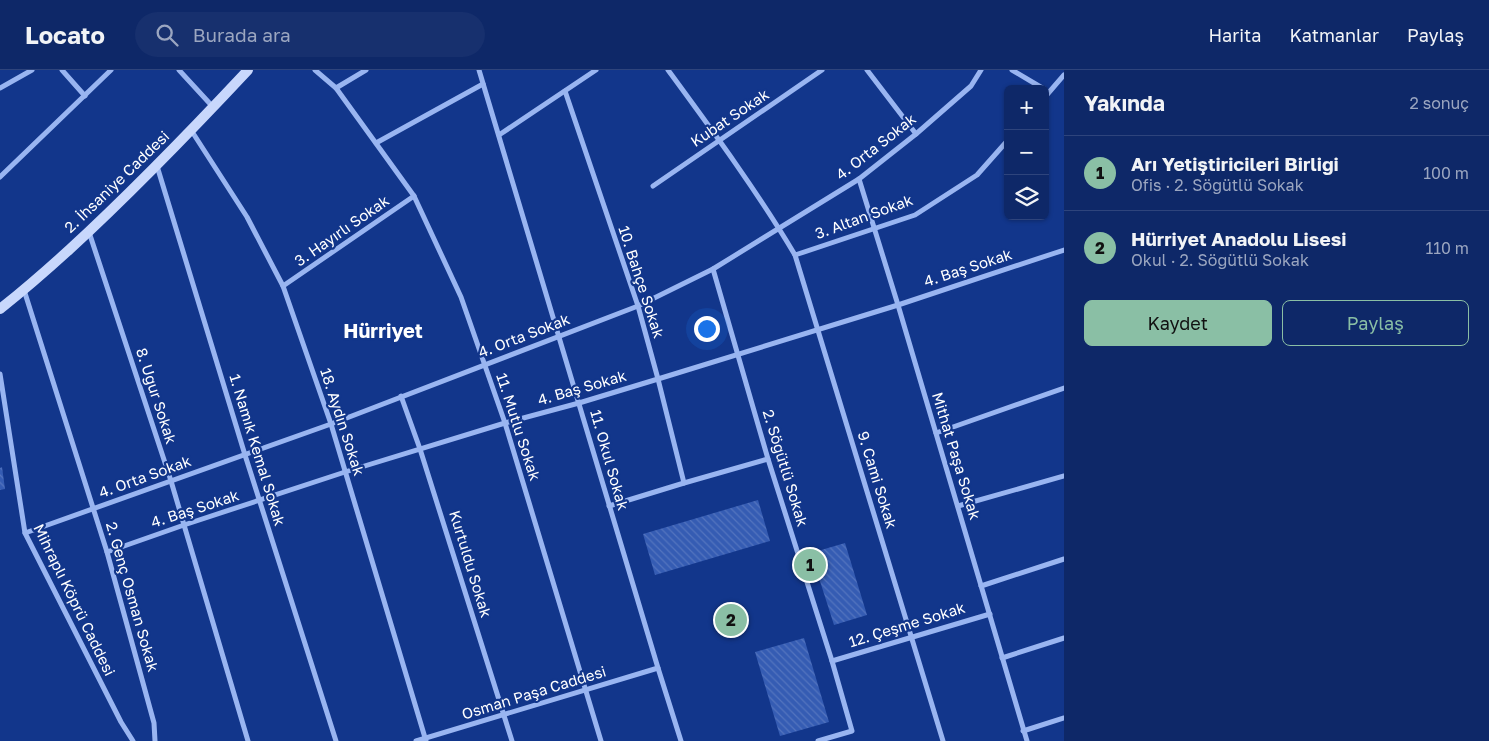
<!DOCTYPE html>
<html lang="tr">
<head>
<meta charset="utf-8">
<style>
	:root { --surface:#0e2868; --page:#17306e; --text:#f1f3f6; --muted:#9ba6c0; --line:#2e447c; --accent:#8abfa5 }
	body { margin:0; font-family:"Golos Text",sans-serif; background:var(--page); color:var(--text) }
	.controls { position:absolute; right:15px; top:15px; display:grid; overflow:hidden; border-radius:8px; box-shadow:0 1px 4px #0004 }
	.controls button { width:45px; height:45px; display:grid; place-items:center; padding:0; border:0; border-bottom:1px solid var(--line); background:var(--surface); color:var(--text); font:25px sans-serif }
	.you { position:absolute; left:706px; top:258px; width:18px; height:18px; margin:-12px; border:4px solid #fff; border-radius:50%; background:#1a73e8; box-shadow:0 0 0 8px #1a73e833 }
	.badge { display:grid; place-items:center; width:32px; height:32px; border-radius:50%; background:var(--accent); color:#111; font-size:16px; font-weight:700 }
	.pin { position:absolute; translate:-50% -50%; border:2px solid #fff; box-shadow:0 1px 5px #0006 }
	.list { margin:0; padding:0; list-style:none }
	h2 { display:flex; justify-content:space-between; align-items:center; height:65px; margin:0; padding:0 20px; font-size:21px }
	h2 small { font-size:16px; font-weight:400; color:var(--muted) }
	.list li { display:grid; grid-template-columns:32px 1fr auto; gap:15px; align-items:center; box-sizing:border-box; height:75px; padding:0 20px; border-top:1px solid var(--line) }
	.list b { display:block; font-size:19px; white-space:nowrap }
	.list p { margin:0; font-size:16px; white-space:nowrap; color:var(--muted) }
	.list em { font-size:16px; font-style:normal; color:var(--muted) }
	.actions { display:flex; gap:10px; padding:15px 20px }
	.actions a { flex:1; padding:11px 0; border:1px solid var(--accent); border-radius:8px; text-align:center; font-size:18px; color:var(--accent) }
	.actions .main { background:var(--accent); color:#111 }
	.icon { flex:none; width:28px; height:28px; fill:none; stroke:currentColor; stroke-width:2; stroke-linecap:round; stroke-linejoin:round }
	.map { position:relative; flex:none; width:1064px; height:671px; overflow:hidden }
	header { display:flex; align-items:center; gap:30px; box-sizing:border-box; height:70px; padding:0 25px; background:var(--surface); border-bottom:1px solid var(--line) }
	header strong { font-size:24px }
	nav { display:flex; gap:28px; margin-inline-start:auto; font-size:18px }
	.search { width:350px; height:45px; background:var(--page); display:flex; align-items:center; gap:12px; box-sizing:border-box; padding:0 18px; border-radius:28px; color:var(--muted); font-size:19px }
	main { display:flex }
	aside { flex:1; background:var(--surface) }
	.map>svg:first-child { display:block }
</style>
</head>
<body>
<header>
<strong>Locato</strong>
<div class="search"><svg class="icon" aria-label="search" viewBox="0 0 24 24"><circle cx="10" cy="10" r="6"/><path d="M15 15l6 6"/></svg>Burada ara</div>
<nav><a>Harita</a><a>Katmanlar</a><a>Paylaş</a></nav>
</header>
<main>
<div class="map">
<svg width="1064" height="671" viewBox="0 0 1064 671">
	<defs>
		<pattern id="building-back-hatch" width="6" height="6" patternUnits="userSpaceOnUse" patternTransform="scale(1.25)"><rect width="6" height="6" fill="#355cb3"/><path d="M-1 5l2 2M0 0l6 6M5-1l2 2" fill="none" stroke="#5374be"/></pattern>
	</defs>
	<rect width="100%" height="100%" fill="#12368b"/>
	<g fill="url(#building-back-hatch)">
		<path d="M2 397 5 419 0 420V398Z"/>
		<path d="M758 430 770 471 655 505 643 464Z"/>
		<path d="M845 473 867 545 834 555 811 483Z"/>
		<path d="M804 568 829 652 780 666 755 582Z"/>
	</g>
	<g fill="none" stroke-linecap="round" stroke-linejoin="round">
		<g stroke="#99b5f1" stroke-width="5">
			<path d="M62 0 85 26"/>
			<path d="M179 0 213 37"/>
			<path d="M315 0 336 18 414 126 461 227 505 353 601 671"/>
			<path d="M479 0 658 598 681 671"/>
			<path d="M668 0C712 60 757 121 795 185L943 671"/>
			<path d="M867 0 916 64"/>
			<path d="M1012 0 1044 19"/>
			<path d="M0 18 32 0"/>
			<path d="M336 18 366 0"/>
			<path d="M565 21 638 236 658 309 684 413"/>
			<path d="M1045 27 1064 5"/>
			<path d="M191 60 247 147 283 216 331 354 426 671"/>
			<path d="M499 65 596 0"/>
			<path d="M376 73 483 14"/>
			<path d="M157 96 245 385 336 671"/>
			<path d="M0 107 111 0"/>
			<path d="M859 109 898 235 1027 671"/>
			<path d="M653 116 822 0"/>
			<path d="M89 162 171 411 248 671"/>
			<path d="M795 185 915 145 977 105 1008 70"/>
			<path d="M713 199 768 389 832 591 852 661 818 671"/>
			<path d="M283 216 414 126"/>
			<path d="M24 220 107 482 154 653 155 671"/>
			<path d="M0 304 25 463 121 652 133 671"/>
			<path d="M401 326 420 379 512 671"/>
			<path d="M936 363 1064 318"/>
			<path d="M609 436 684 413 768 389"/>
			<path d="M958 436 1064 406"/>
			<path d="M25 463 331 354 638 236 713 199 859 109 916 64 971 16 981 0"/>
			<path d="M107 482 184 455 345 402 505 353 579 333 658 309 898 235 1064 180"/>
			<path d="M981 516 1064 489"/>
			<path d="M1002 588 1064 568"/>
			<path d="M832 591 990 544"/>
			<path d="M1023 661 1064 648"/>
			<path d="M416 671 658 598"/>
		</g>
		<path stroke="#c8d7fc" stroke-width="10" d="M0 239C24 220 47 200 70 179 132 122 190 62 248 0"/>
	</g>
	<g text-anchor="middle" stroke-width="4.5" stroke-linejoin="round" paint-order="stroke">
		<g font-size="15" fill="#fff" stroke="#12368b">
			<text transform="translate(730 48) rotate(-34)" y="5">Kubat Sokak</text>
			<text transform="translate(876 77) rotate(-38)" y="5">4. Orta Sokak</text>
			<text transform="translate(117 112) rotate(-44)" y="5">2. İhsaniye Caddesi</text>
			<text transform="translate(864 147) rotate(-20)" y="5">3. Altan Sokak</text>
			<text transform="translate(342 161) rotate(-35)" y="5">3. Hayırlı Sokak</text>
			<text transform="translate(968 198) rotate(-18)" y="5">4. Baş Sokak</text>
			<text transform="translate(641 212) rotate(72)" y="5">10. Bahçe Sokak</text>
			<text transform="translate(524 266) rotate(-21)" y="5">4. Orta Sokak</text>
			<text transform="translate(582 318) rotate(-16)" y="5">4. Baş Sokak</text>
			<text transform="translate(156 326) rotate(72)" y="5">8. Uğur Sokak</text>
			<text transform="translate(342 352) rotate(72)" y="5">18. Aydın Sokak</text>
			<text transform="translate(518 357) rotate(72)" y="5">11. Mutlu Sokak</text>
			<text transform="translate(257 380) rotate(73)" y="5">1. Namık Kemal Sokak</text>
			<text transform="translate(956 386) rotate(73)" y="5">Mithat Paşa Sokak</text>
			<text transform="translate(609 390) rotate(74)" y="5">11. Okul Sokak</text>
			<text transform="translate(785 398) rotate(73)" y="5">2. Söğütlü Sokak</text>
			<text transform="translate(145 407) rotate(-20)" y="5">4. Orta Sokak</text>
			<text transform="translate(877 410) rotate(73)" y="5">9. Cami Sokak</text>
			<text transform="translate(195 439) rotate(-18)" y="5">4. Baş Sokak</text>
			<text transform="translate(470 494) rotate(73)" y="5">Kurtuldu Sokak</text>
			<text transform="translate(132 527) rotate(74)" y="5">2. Genç Osman Sokak</text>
			<text transform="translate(74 530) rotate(64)" y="5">Mihraplı Köprü Caddesi</text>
			<text transform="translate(907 555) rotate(-17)" y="5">12. Çeşme Sokak</text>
			<text transform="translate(534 623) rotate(-17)" y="5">Osman Paşa Caddesi</text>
		</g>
		<g font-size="20" font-weight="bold" fill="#fff" stroke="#12368b">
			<text x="383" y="268">Hürriyet</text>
		</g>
	</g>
</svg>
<div class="controls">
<button>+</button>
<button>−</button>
<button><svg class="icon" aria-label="layers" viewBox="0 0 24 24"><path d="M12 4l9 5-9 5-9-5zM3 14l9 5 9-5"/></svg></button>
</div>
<div class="you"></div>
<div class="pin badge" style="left:810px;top:495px">1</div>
<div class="pin badge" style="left:731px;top:550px">2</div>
</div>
<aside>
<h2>Yakında<small>2 sonuç</small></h2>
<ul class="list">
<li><span class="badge">1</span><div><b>Arı Yetiştiricileri Birliği</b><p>Ofis · 2. Söğütlü Sokak</p></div><em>100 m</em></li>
<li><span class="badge">2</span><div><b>Hürriyet Anadolu Lisesi</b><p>Okul · 2. Söğütlü Sokak</p></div><em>110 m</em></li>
</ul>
<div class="actions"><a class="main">Kaydet</a><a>Paylaş</a></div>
</aside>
</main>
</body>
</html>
